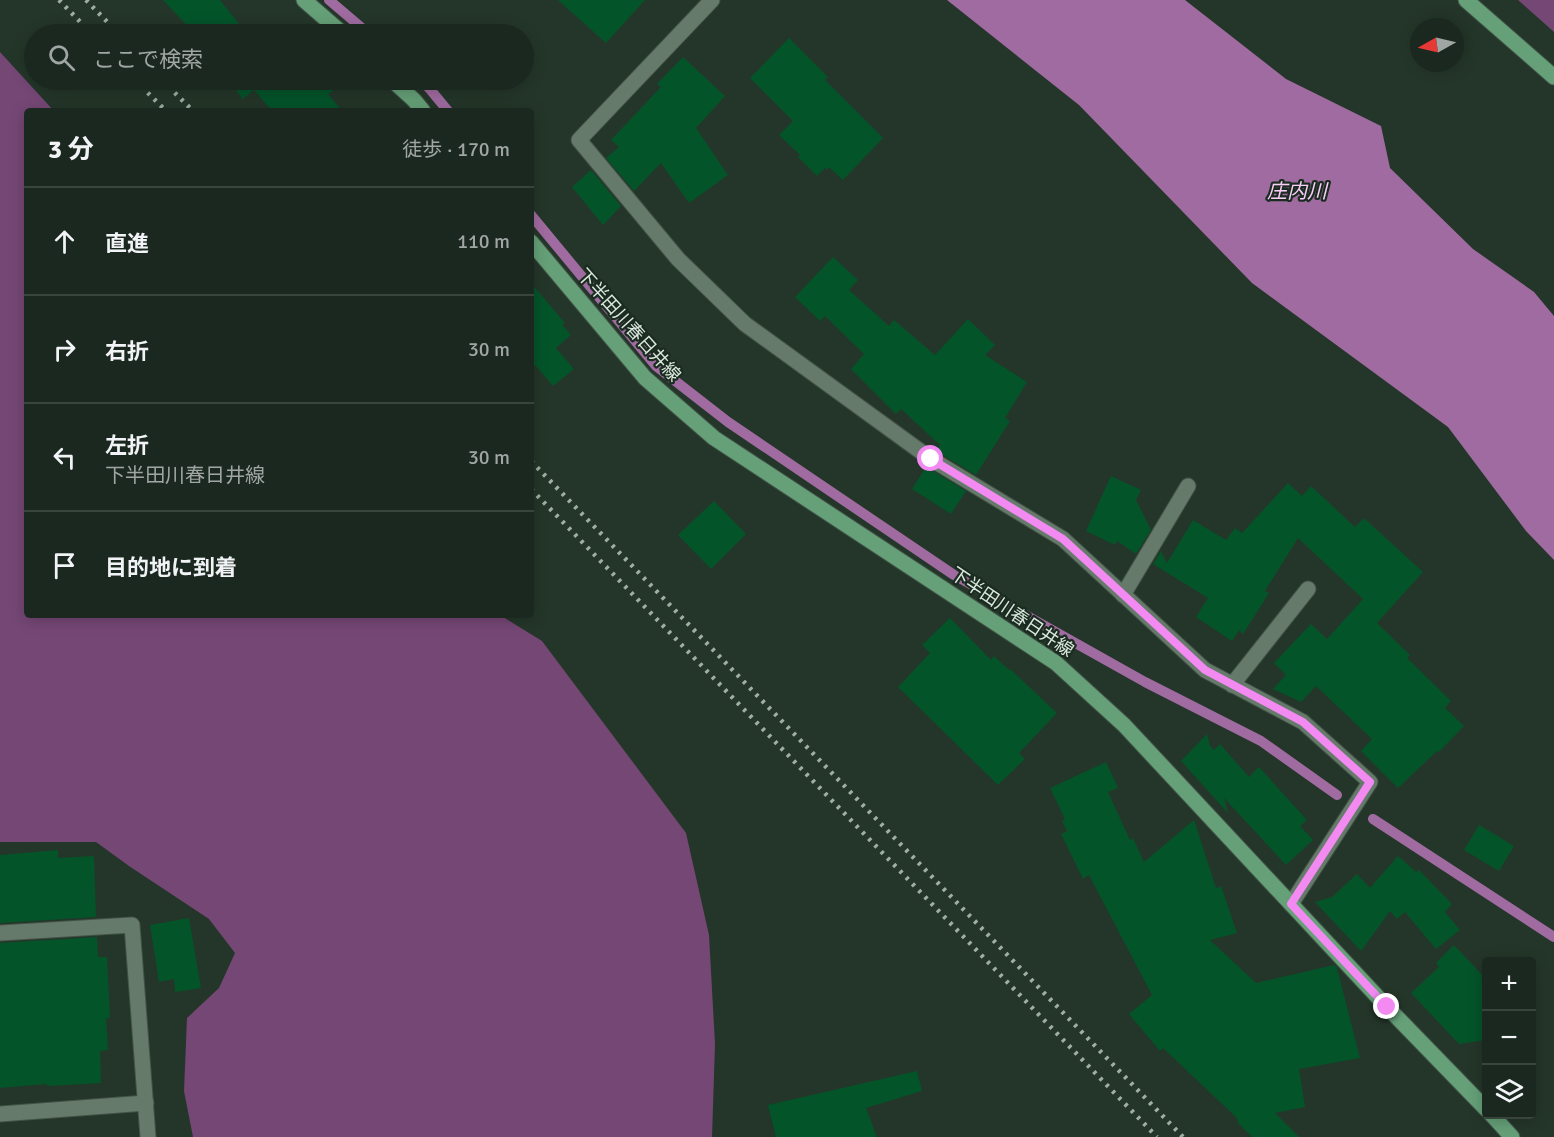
<!DOCTYPE html>
<html lang="ja">
<head>
<meta charset="utf-8">
<style>
	:root { --surface:#1b281f; --page:#243028; --text:#f1f3f6; --muted:#a0a6a4; --line:#39443d }
	body { margin:0; font-family:Signika,"Noto Sans JP",sans-serif; background:var(--page); color:var(--text) }
	.controls { position:absolute; right:18px; bottom:18px; display:grid; overflow:hidden; border-radius:6px; box-shadow:0 3px 15px #0003 }
	.controls button { width:54px; height:54px; display:grid; place-items:center; padding:0; border:0; border-bottom:2px solid var(--line); background:var(--surface); color:var(--text); font:30px sans-serif }
	.compass { position:absolute; left:1410px; top:18px; width:54px; height:54px; border-radius:50%; background:var(--surface); box-shadow:0 3px 15px #0003; rotate:262deg }
	.stop { position:absolute; width:18px; height:18px; margin:-14px; border:4px solid #f28af2; border-radius:50%; background:#fff }
	.stop.end { background:#f28af2; border-color:#fff; box-shadow:0 2px 6px #0008 }
	.list { margin:0; padding:0; list-style:none }
	h2 { display:flex; justify-content:space-between; align-items:center; height:78px; margin:0; padding:0 24px; font-size:26px }
	h2 small { font-size:20px; font-weight:400; color:var(--muted) }
	.list li { display:grid; grid-template-columns:39px 1fr auto; gap:18px; align-items:center; box-sizing:border-box; height:108px; padding:0 24px; border-top:2px solid var(--line) }
	.list b { display:block; font-size:22px; white-space:nowrap }
	.list p { margin:0; font-size:20px; white-space:nowrap; color:var(--muted) }
	.list em { font-size:20px; font-style:normal; color:var(--muted) }
	.icon { flex:none; width:33px; height:33px; fill:none; stroke:currentColor; stroke-width:2; stroke-linecap:round; stroke-linejoin:round }
	.map { position:relative; flex:none; width:1554px; height:1137px; overflow:hidden }
	.search { position:absolute; background:var(--surface); box-shadow:0 3px 15px #0003; left:24px; top:24px; width:510px; height:66px; display:flex; align-items:center; gap:15px; box-sizing:border-box; padding:0 21px; border-radius:33px; color:var(--muted); font-size:22px }
	.panel { position:absolute; background:var(--surface); box-shadow:0 3px 15px #0003; left:24px; top:108px; width:510px; height:510px; border-radius:6px }
	.map>svg:first-child { display:block }
</style>
</head>
<body>
<div class="map">
<svg width="1554" height="1137" viewBox="0 0 1554 1137">
	<rect width="100%" height="100%" fill="#243629"/>
	<g fill="#754775">
		<path d="M1518 0H1554V32Z"/>
		<path d="M0 52 54 111H27V615H500L542 641 686 833 709 935 715 1044 712 1137H193L184 1091 187 1018 219 988 235 953 209 919 129 866 96 842H0Z"/>
	</g>
	<path fill="#a06ba0" d="M947 0H1185L1286 79 1381 126 1390 168 1473 249 1534 292 1554 316V560L1526 531 1448 427 1252 283 1079 105Z"/>
	<g fill="none" stroke-linecap="round" stroke-linejoin="round">
		<g stroke="#a06ba0" stroke-width="10">
			<path d="M329 0 369 34"/>
			<path d="M420 80 429 88 448 111"/>
			<path d="M531 215 656 366 728 422 954 575 1145 682 1261 741 1337 795"/>
			<path d="M1373 819 1554 937"/>
		</g>
	</g>
	<g fill="#04542a">
		<path d="M163 0H220L246 33 248 31 251 34H195Z"/>
		<path d="M558 0H645L606 43Z"/>
		<path d="M789 38 828 77 825 80 883 138 843 180 829 167 827 170 825 168 817 176 798 157 800 155 779 135 793 121 750 78Z"/>
		<path d="M683 57 725 96 696 128 728 175 689 203 661 163 634 191 606 158 619 147 611 140 661 87 657 84Z"/>
		<path d="M225 80H348L328 94 342 111H272L254 90 243 99 231 84 230 85Z"/>
		<path d="M591 170 621 206 603 225 572 187Z"/>
		<path d="M833 257 858 280 849 290 889 326 894 320 935 355 968 319 995 345 985 355 1027 382 1005 418 1010 421 976 475 936 451 940 445 901 409 896 414 851 369 864 354 825 316 820 321 795 297Z"/>
		<path d="M531 283 565 323 562 324 571 335 556 348 574 369 553 386 535 365 531 369Z"/>
		<path d="M926 467 966 491 951 514 912 489Z"/>
		<path d="M1111 476 1141 490 1136 500 1151 530 1136 554 1117 541 1115 545 1086 531Z"/>
		<path d="M1288 483 1302 496 1311 486 1355 527 1364 518 1423 572 1377 623 1410 655 1407 658 1451 701 1445 708 1464 726 1439 752 1437 751 1398 788 1361 751 1372 739 1316 686 1301 702 1273 689 1286 675 1274 663 1311 624 1327 639 1363 599 1298 538 1265 591 1269 593 1243 634 1239 630 1232 641 1196 617 1208 598 1153 564 1161 551 1167 563 1193 520 1226 540 1235 528 1242 533Z"/>
		<path d="M714 501 746 534 711 569 678 535Z"/>
		<path d="M950 618 991 660 994 656 1009 670 1010 669 1057 713 1019 753 1025 759 998 785 898 687 930 653 922 645Z"/>
		<path d="M1207 734 1210 746 1214 750 1220 744 1249 777 1259 767 1307 820 1300 826 1313 840 1286 865 1224 798 1228 813 1181 761Z"/>
		<path d="M1106 762 1118 788 1108 792 1130 840 1133 838 1144 862 1194 820 1216 888 1221 886 1237 933 1210 940 1256 983 1334 965 1337 968 1360 1058 1299 1069 1305 1107 1275 1113 1299 1137H1252L1238 1123 1237 1118 1163 1048 1160 1051 1129 1014 1152 995 1089 875 1083 879 1061 834 1067 831 1062 821 1065 819 1050 788Z"/>
		<path d="M1479 825 1514 846 1499 871 1464 850Z"/>
		<path d="M58 850V858L94 856 96 917 0 923V855Z"/>
		<path d="M1398 856 1416 872 1419 870 1452 904 1445 912 1460 930 1436 949 1405 912 1397 919 1390 911 1361 951 1315 902 1332 897 1357 874 1370 888Z"/>
		<path d="M189 918 201 988 175 992 174 979 159 982 150 925Z"/>
		<path d="M97 937 98 957H107L110 1018H106L108 1050 100 1051 101 1083 47 1086V1084L0 1088V943Z"/>
		<path d="M1454 945 1485 978 1481 981 1486 988V1040L1459 1044 1411 993 1439 967 1436 963Z"/>
		<path d="M917 1071 922 1091 866 1108 877 1137H776L768 1105Z"/>
	</g>
	<g fill="none" stroke-linecap="round" stroke-linejoin="round">
		<g stroke="#425347" stroke-width="17">
			<g id="minor">
				<path d="M712 0 579 140 678 259 745 324 931 459 1063 539 1205 670 1303 722 1370 782 1291 904"/>
				<path d="M1123 595 1188 486"/>
				<path d="M1232 685 1308 589"/>
				<path d="M0 933 132 925 148 1137"/>
				<path d="M0 1114 146 1103"/>
			</g>
		</g>
		<g stroke="#425347" stroke-width="17">
			<g id="major">
				<path d="M304 0 343 34"/>
				<path d="M1466 0 1554 77"/>
				<path d="M392 80 414 100 423 111"/>
				<path d="M531 242 645 378 714 438 1056 663 1124 725 1387 1007 1486 1109"/>
				<path d="M1491 1114 1512 1137"/>
			</g>
		</g>
		<use href="#minor" stroke="#667a6b" stroke-width="15"/>
		<use href="#major" stroke="#65a078" stroke-width="15"/>
		<g stroke="#a0aea4" stroke-width="4.5" stroke-dasharray="3 6" stroke-linecap="butt">
			<path d="M59 0 92 34"/>
			<path d="M86 0 119 34"/>
			<path d="M135 80 166 111"/>
			<path d="M162 80 193 111"/>
			<path d="M531 461 1183 1137"/>
			<path d="M531 489 1157 1137"/>
		</g>
	</g>
	<g fill="none" stroke-linecap="round" stroke-linejoin="round">
		<path stroke="#f28af2" stroke-width="8" d="M931 459 1063 539 1205 670 1303 722 1370 782 1291 904 1387 1007"/>
	</g>
	<g text-anchor="middle" stroke-width="4.5" stroke-linejoin="round" paint-order="stroke">
		<g font-size="18" fill="#dce8df" stroke="#1a2c1f">
			<text transform="translate(629 325) rotate(48)" y="6">下半田川春日井線</text>
			<text transform="translate(1012 612) rotate(34)" y="6">下半田川春日井線</text>
		</g>
		<g font-size="20" font-style="italic" fill="#fbcdf9" stroke="#1a2c1f">
			<text x="1297" y="198">庄内川</text>
		</g>
	</g>
</svg>
<div class="controls">
<button>+</button>
<button>−</button>
<button><svg class="icon" aria-label="layers" viewBox="0 0 24 24"><path d="M12 4l9 5-9 5-9-5zM3 14l9 5 9-5"/></svg></button>
</div>
<svg class="compass" viewBox="-18 -18 36 36"><path d="M0-13l5 13h-10z" fill="#e53935"/><path d="M0 13l5-13h-10z" fill="#a0a6a4"/></svg>
<div class="stop" style="left:931px;top:459px"></div>
<div class="stop end" style="left:1387px;top:1007px"></div>
<div class="search"><svg class="icon" aria-label="search" viewBox="0 0 24 24"><circle cx="10" cy="10" r="6"/><path d="M15 15l6 6"/></svg>ここで検索</div>
<section class="panel">
<h2>3 分<small>徒歩 · 170 m</small></h2>
<ul class="list">
<li><svg class="icon" aria-label="ahead" viewBox="0 0 24 24"><path d="M12 20V5M6 11l6-6 6 6"/></svg><div><b>直進</b></div><em>110 m</em></li>
<li><svg class="icon" aria-label="right" viewBox="0 0 24 24"><path d="M7 20v-9h11M14 6l5 5-5 5"/></svg><div><b>右折</b></div><em>30 m</em></li>
<li><svg class="icon" aria-label="left" viewBox="0 0 24 24"><path d="M17 20v-9H6M10 6l-5 5 5 5"/></svg><div><b>左折</b><p>下半田川春日井線</p></div><em>30 m</em></li>
<li><svg class="icon" aria-label="arrive" viewBox="0 0 24 24"><path d="M6 21V4h12l-3 4 3 4H6"/></svg><div><b>目的地に到着</b></div></li>
</ul>
</section>
</div>
</body>
</html>
